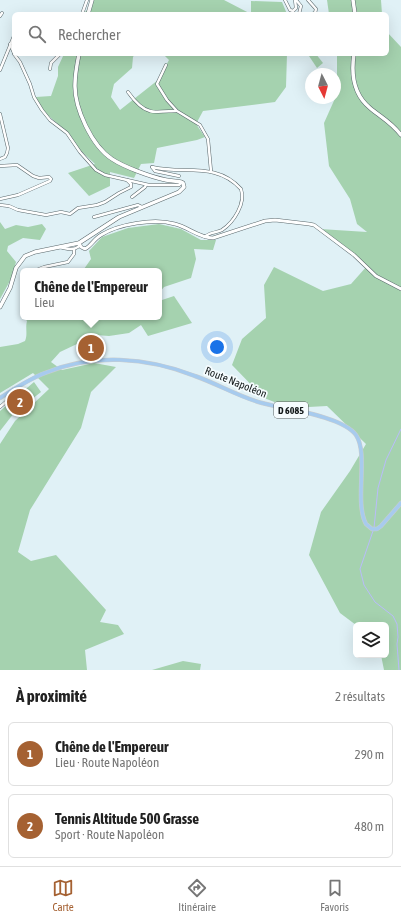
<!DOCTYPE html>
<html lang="fr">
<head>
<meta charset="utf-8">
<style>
	:root { --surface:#fff; --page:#f6f6f6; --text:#222; --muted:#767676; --line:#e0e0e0; --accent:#a56132 }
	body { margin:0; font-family:"Asap Condensed",sans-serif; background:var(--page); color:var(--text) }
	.controls { position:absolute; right:12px; bottom:12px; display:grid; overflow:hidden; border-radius:6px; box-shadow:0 4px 16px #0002 }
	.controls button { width:36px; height:36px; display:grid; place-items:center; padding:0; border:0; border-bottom:1px solid var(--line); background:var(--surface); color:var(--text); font:20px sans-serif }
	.compass { position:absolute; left:305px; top:68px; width:36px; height:36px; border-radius:50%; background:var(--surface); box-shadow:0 4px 16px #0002; rotate:174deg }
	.you { position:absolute; left:217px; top:347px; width:14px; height:14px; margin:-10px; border:3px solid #fff; border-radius:50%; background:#1a73e8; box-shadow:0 0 0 6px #1a73e833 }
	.badge { display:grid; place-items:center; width:26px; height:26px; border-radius:50%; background:var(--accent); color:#fff; font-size:13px; font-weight:700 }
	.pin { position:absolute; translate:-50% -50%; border:2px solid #fff; box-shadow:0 1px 4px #0006 }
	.popup { position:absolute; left:20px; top:268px; width:142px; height:52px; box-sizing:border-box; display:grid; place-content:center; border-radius:6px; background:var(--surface); filter:drop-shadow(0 1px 3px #0005); font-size:13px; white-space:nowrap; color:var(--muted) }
	.popup b { font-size:15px; color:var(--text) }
	.popup::after { content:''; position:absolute; left:50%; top:100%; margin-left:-8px; border:8px solid transparent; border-top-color:var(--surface) }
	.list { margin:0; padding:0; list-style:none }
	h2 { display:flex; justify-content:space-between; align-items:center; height:52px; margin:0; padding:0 16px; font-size:17px }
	h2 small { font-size:13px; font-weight:400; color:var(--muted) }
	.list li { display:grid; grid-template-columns:26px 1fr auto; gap:12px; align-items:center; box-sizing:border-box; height:64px; margin:0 8px 8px; padding:0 8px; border:1px solid var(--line); border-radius:6px }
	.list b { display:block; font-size:15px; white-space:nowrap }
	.list p { margin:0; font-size:13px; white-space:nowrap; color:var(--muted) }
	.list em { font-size:13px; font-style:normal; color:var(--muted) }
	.icon { flex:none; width:22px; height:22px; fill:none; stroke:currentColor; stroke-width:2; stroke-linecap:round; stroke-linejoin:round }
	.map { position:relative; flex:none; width:401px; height:670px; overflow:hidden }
	.search { position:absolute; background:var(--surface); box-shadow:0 4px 16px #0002; left:12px; right:12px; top:12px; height:44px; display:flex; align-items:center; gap:10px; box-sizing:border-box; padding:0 14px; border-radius:6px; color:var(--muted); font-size:15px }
	.sheet { height:196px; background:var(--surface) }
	nav { display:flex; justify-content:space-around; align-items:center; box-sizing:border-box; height:56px; border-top:1px solid var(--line); background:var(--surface); font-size:11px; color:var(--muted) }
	nav a { display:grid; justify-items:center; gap:2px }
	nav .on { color:var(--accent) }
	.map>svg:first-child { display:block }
</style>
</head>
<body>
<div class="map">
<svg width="401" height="670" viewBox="0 0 401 670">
	<rect width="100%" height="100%" fill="#e0f1f6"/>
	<g fill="#a5d2af">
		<path d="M93 0H224L251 14H83L86 11 91 8Z"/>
		<path d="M327 0H381L382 14H329Z"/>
		<path d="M251 1 282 2 287 14H251Z"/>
		<path d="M387 32 401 47V670H384L381 655H386V625H356L340 613 309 555 321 512 350 471 366 444 327 406 290 408 264 398 232 365 242 339 266 318 264 285 274 267 323 291 351 284 367 266 320 229 367 232 357 224 350 199 329 166 324 123 337 94V54H387Z"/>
		<path d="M64 54H135L133 57 132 68 114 84 111 97 120 110 158 80 169 60 163 54H287L286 87 275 102 203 111 196 124 205 137 197 140 157 148 154 163 141 164 134 178 110 172V186L89 196 68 173 95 164 77 147 67 132 42 110 36 97 51 96 58 76V67Z"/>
		<path d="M312 54H316L323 63 317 68 309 56Z"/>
		<path d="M0 222 5 229 16 225 28 227 42 224 46 229 40 240 23 238 8 246 7 251 16 262 11 279 0 299Z"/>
		<path d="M159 224 181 229 201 240H216L213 250 194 249 196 259 191 278 164 287 159 293V271H76L84 269 91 259 89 251 102 237 128 228Z"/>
		<path d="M174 296 192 323 148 336 141 325 129 333 109 336 96 335 60 352 51 362 62 370 94 363 116 367 91 392 81 428 30 510 18 552 31 561 56 555 106 610 100 622 118 625 124 634 85 650 87 670H0V444L15 421 49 389 33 373 0 393V347L18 344 25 341C28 334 25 328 27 321L24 317H159V301Z"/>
		<path d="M34 382 41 392 14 413 0 431V411Z"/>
		<path d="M183 661 201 664 200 670H152Z"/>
	</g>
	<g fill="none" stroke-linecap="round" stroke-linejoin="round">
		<g stroke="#b9bcfb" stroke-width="1">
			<path d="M374 528 378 488 386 460 401 429"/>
			<path d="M373 531 360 569 364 585 375 602 393 616 397 624 398 637 397 644 399 670"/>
		</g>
		<g stroke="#59676b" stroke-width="3.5">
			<g id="minor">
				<path d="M285 0 290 10 293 11 296 8 295 0"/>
				<path d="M296 0 301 6 299 14"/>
				<path d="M308 0 316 9 315 13 312 14"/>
				<path d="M82 14 87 0"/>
				<path d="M0 16 2 13"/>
				<path d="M10 44 14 53"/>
				<path d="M14 54 20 62 30 84 34 97 42 110 50 120 67 133 80 152 96 170 105 175 149 185H179L182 182"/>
				<path d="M166 65 157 84 167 100 177 111 200 125 208 139 211 171"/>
				<path d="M50 69 51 63 60 54"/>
				<path d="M0 70 14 36"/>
				<path d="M128 92C133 99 141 109 150 111 155 113 170 111 176 111"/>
				<path d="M0 114 8 148 7 153 5 157 0 159"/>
				<path d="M0 166 17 165 33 176 39 178 49 177 51 179 50 181 18 195 0 199"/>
				<path d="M152 167C183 175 216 161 241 189 246 203 234 222 222 230 217 233 209 232 205 237"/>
				<path d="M152 167 155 171 179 176"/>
				<path d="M132 197 145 187 146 185"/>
				<path d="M0 205 9 206 18 210 46 215 61 212 70 214 78 208 97 205 105 202 119 193 131 187V184L127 180"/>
				<path d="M94 217 138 205 142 207"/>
				<path d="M60 247C67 249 75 251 80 245"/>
				<path d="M34 271 44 267 68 262 74 254V249"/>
				<path d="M0 407 14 395V389"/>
			</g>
		</g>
		<g stroke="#59676b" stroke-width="4">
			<path id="tertiary" d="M79 243 81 247 85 249C91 246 94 239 101 235 119 224 154 218 175 224 188 227 199 238 213 238L265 221 275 220 309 224 314 225 354 255 376 276 401 289"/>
		</g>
		<g stroke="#59676b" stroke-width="4.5">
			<g id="secondary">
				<path d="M353 0 355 14"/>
				<path d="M88 14 92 0"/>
				<path d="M354 54C351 74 354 95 370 108 382 118 391 122 401 135"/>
				<path d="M0 307 10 288 16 268 25 256 35 252 79 243 119 217 179 192 184 187 183 183 181 182C176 181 171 181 166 180 151 177 124 167 112 159 92 146 74 108 75 84 75 74 77 64 79 54"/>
			</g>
		</g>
		<g stroke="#cbcdcd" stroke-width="4.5">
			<path id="primary" d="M0 398C14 389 29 379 45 373 93 353 147 357 195 376 218 384 239 397 262 403 285 409 342 416 356 435 369 454 354 502 366 524L372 529H377L381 526 401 503"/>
		</g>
		<use href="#minor" stroke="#fff" stroke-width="2.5"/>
		<use href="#tertiary" stroke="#fff" stroke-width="3"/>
		<use href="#secondary" stroke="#fff" stroke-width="3.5"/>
		<use href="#primary" stroke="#a7cbee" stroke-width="3.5"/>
	</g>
	<g text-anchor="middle" stroke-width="3.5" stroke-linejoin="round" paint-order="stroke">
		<rect fill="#f5fcfe" stroke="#585e5f" stroke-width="1" x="274" y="402" width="34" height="16" rx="3"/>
		<g font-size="10" font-weight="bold" fill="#141a1b">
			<text x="291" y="414">D 6085</text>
		</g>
		<g font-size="11" fill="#141a1b" stroke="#f5fcfe">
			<text transform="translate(236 382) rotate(22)" y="4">Route Napoléon</text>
		</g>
	</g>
</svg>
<div class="controls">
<button><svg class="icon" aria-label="layers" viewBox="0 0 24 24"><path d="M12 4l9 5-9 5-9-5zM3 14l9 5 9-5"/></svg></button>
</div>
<svg class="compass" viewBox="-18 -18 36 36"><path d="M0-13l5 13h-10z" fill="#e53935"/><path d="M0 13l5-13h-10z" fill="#767676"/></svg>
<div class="you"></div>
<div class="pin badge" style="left:91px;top:348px">1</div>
<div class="popup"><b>Chêne de l'Empereur</b>Lieu</div>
<div class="pin badge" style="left:20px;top:402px">2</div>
<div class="search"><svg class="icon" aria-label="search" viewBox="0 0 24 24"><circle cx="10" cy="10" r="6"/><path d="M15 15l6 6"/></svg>Rechercher</div>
</div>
<section class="sheet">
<h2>À proximité<small>2 résultats</small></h2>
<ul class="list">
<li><span class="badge">1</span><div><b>Chêne de l'Empereur</b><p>Lieu · Route Napoléon</p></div><em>290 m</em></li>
<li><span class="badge">2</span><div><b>Tennis Altitude 500 Grasse</b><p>Sport · Route Napoléon</p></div><em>480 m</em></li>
</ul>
</section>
<nav>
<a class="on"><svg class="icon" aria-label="map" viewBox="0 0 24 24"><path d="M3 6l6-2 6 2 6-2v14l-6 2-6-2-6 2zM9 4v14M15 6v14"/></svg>Carte</a>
<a><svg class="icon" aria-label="directions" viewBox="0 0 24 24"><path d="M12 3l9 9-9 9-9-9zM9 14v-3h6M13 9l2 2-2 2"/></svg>Itinéraire</a>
<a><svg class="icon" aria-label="saved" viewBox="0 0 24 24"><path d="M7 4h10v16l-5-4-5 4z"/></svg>Favoris</a>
</nav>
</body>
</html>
